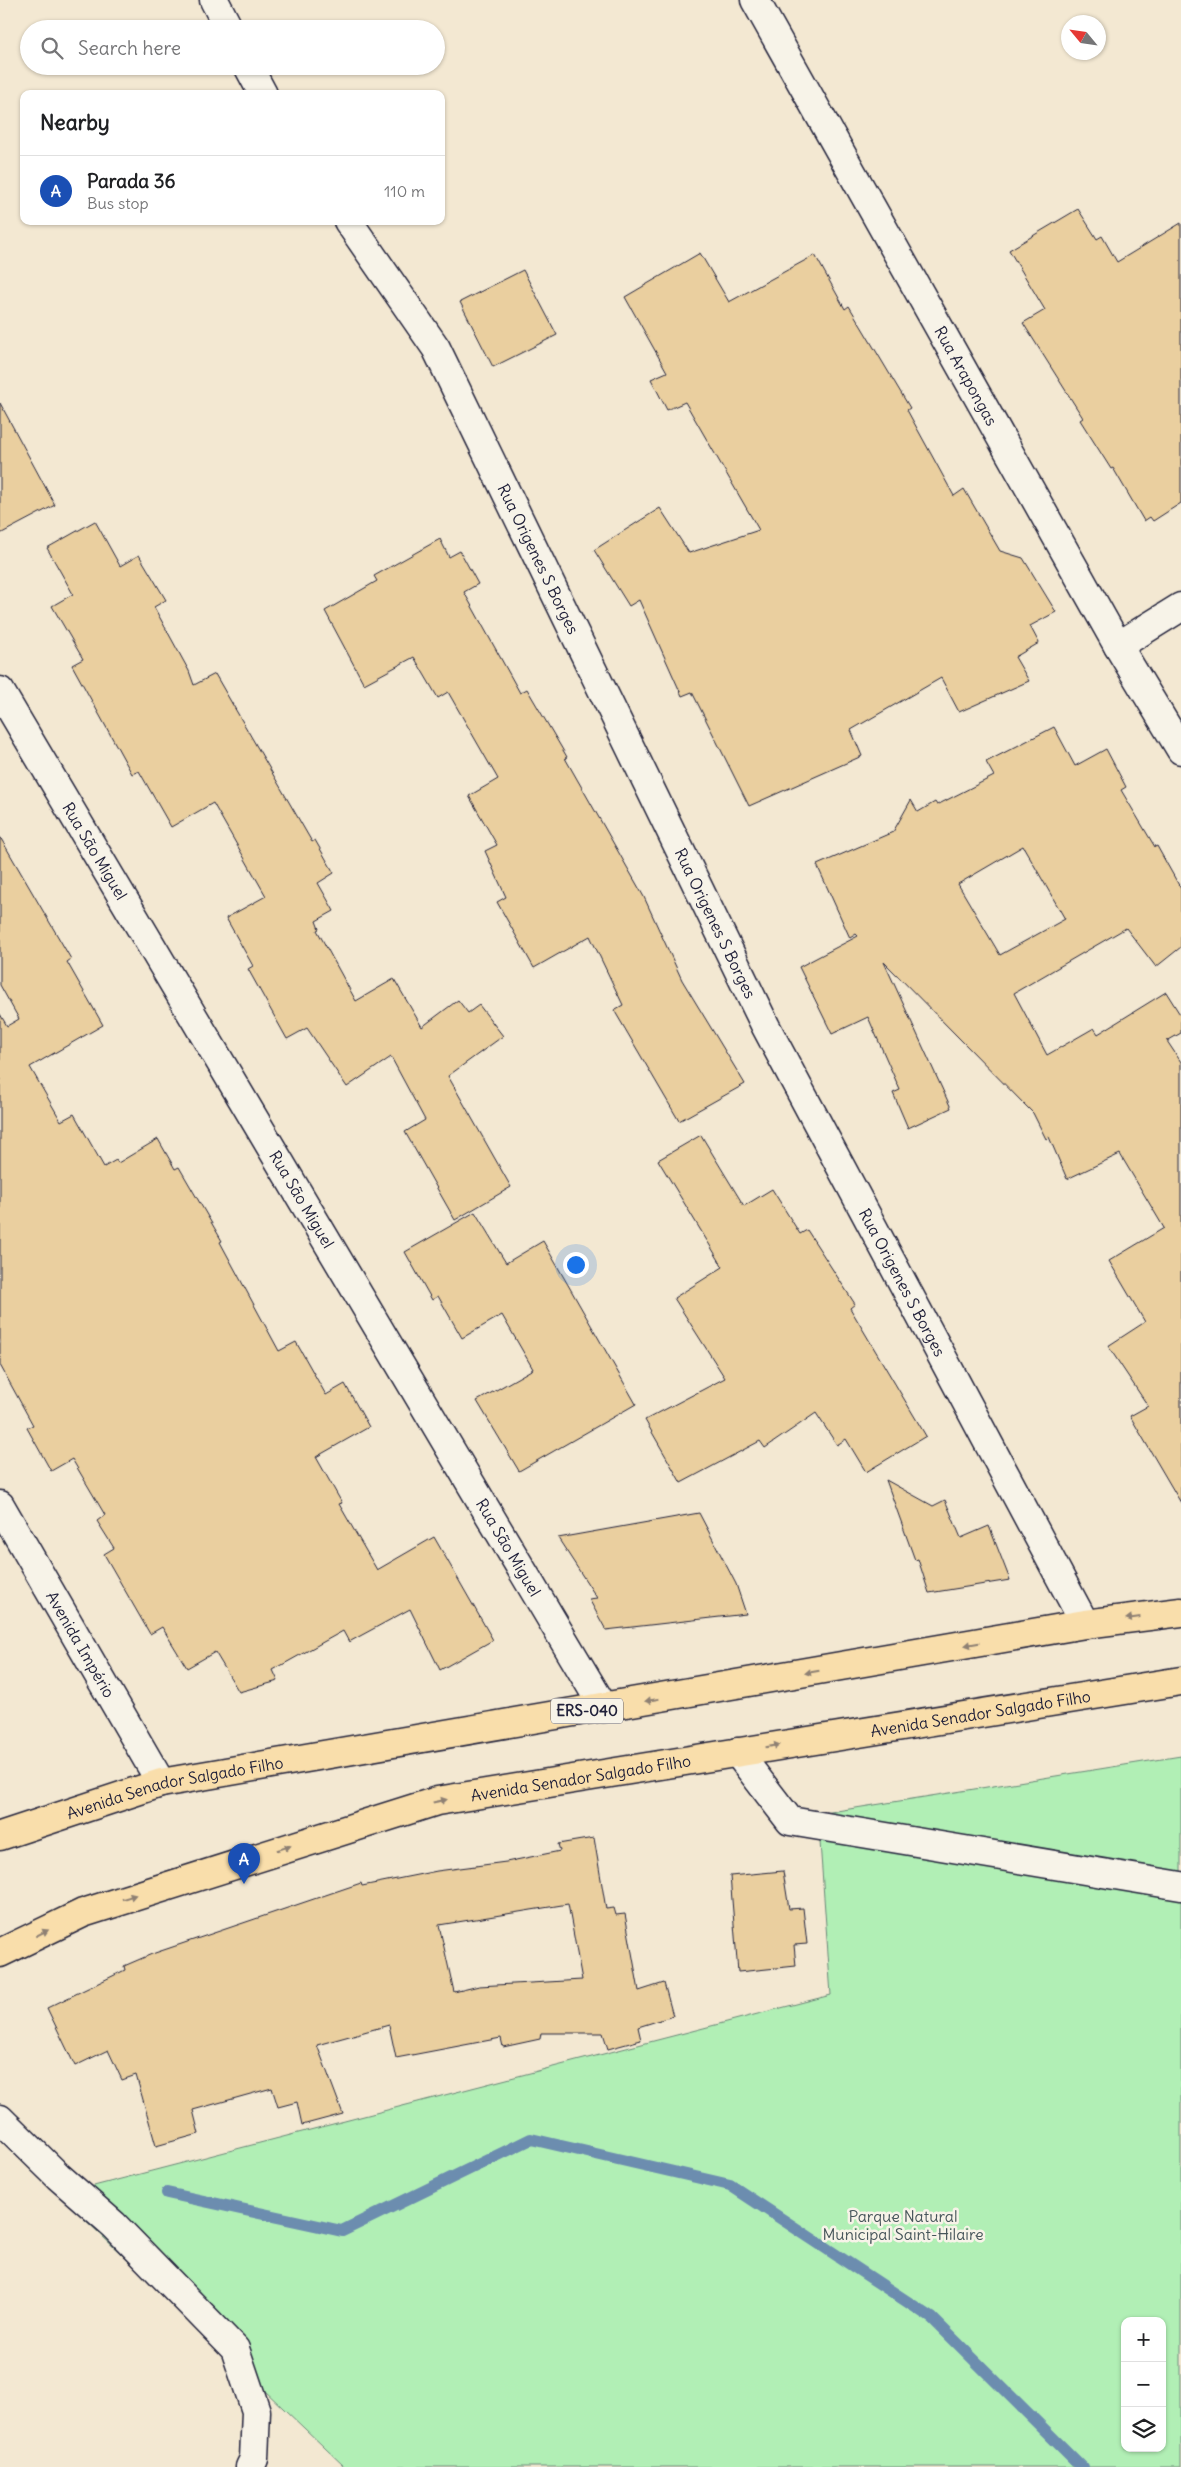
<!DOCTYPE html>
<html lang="en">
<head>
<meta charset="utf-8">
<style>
	:root { --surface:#fff; --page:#f2f2f2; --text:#202124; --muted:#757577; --line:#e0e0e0; --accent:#c8321e }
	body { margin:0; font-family:Delius,sans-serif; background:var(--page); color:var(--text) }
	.controls { position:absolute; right:15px; bottom:15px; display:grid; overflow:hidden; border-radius:10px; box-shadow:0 1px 4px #0004 }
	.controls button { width:45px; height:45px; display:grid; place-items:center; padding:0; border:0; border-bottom:1px solid var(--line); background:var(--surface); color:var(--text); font:25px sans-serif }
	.compass { position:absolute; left:1061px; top:15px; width:45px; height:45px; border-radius:50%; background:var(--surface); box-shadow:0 1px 4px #0004; rotate:299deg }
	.you { position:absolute; left:575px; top:1264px; width:18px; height:18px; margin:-12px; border:4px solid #fff; border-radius:50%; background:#1a73e8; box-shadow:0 0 0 8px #1a73e833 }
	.badge { display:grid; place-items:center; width:32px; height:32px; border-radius:50%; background:var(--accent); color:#fff; font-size:16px; font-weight:700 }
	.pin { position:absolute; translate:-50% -41px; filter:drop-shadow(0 1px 2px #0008) }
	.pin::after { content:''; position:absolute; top:26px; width:18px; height:15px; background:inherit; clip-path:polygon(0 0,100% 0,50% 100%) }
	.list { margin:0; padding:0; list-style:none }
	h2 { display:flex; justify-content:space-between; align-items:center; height:65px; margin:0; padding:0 20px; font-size:21px }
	h2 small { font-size:16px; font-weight:400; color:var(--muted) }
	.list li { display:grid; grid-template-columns:32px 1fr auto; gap:15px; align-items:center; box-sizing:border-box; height:70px; padding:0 20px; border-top:1px solid var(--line) }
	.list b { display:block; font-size:19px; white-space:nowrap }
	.list p { margin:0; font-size:16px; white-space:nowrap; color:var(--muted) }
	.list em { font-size:16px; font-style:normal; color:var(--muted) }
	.icon { flex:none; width:28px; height:28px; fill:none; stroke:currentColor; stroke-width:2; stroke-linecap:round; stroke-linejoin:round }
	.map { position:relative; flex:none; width:1181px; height:2467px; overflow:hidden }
	.search { position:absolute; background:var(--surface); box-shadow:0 1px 4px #0004; left:20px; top:20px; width:425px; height:55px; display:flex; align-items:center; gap:12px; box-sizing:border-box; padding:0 18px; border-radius:28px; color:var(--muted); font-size:19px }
	.panel { position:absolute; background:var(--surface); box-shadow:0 1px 4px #0004; left:20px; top:90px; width:425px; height:135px; border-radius:10px }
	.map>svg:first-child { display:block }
</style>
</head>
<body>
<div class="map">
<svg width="1181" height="2467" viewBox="0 0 1181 2467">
	<rect width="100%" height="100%" fill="#f3e8d2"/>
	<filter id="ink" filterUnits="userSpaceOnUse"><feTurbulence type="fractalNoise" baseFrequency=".02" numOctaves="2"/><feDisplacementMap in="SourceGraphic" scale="10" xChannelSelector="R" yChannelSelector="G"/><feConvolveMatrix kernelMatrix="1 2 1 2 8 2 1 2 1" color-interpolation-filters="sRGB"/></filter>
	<g filter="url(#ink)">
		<path fill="#b1efb5" stroke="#6a8878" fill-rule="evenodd" d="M1181 1756V2467H345L59 2195 831 1995 818 1814ZM1125 2321H1162V2448H1125Z"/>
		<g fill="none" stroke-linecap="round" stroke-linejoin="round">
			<path stroke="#6c8daf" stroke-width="12" d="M167 2193 342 2231 531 2139 730 2185 932 2318 1082 2467"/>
		</g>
		<g fill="#eacf9f" stroke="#22223b" fill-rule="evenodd">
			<path d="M1078 209 1097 239 1102 236 1117 262 1181 223V503L1153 521 1150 517 1144 521 1113 468 1111 469 1080 420 1083 418 1023 323 1045 310 1009 250Z"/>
			<path d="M700 253 729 302 815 255 845 309 849 306 910 408 907 410 954 496 964 489 1000 551 1023 558 1056 612 1030 626 1039 643 1015 657 1029 681 959 712 941 678 851 730 862 756 749 806 692 692 682 696 639 600 629 606 594 550 660 508 689 553 759 530 685 402 667 410 651 379 667 372 625 297Z"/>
			<path d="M523 270 557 335 493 367 460 302Z"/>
			<path d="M0 403 55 505 0 534Z"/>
			<path d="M95 521 120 566 139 555 166 600 154 607 189 671 194 685 215 674 312 842 315 840 334 873 318 883 334 911 316 921 319 929 317 930 356 1001 394 979 422 1027 458 1000 468 1013 479 1005 503 1036 448 1076 511 1187 455 1220 405 1132 425 1120 391 1057 347 1087 307 1028 287 1039 248 969 253 966 226 918 266 896 213 803 171 827 139 771 132 774 72 665 83 659 52 606 73 594 47 548Z"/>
			<path d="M440 539 449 557 460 551 478 584 464 592 520 693 527 689 567 757 565 758 644 897 682 980 745 1084 679 1121 614 1010 623 1005 590 936 534 968 497 902 506 897 485 851 497 845 469 796 498 779 448 692 438 698 414 657 364 684 325 611 377 581 374 576Z"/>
			<path d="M1054 727 1075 766 1106 749 1126 787 1121 790 1155 847 1157 846 1181 889V947L1156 967 1126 928 1014 993 1047 1055 1094 1028 1098 1034 1166 992 1181 1016V1033L1167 1041 1181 1062V1503L1130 1416 1148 1406 1108 1346 1145 1322 1109 1261 1164 1228 1120 1154 1067 1179 1049 1137 1046 1139 1033 1113 884 962 951 1108 908 1128 893 1093 900 1090 868 1017 832 1034 799 967 858 936 856 934 850 938 817 865 893 832 911 800 918 812 935 802 937 805 994 776 986 762ZM1023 846 1065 919 1000 955 958 884Z"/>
			<path d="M0 837 71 959 67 962 103 1025 30 1067 61 1121 74 1114 104 1167 116 1160 118 1163 158 1139 175 1169 179 1167 222 1241 220 1242 279 1351 296 1342 326 1395 345 1384 369 1427 316 1457 342 1503 339 1504 377 1570 434 1537 493 1640 440 1670 410 1609 349 1642 343 1631 273 1670 278 1681 239 1692 215 1652 187 1668 162 1627 150 1634 104 1554 114 1548 97 1521 105 1515 72 1459 51 1471 27 1428 33 1425 0 1365V1014L7 1026 19 1019 0 985Z"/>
			<path d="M701 1135 744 1206 772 1189 800 1234 807 1230 855 1304 850 1308 926 1436 866 1472 846 1439 837 1445 816 1413 765 1448 760 1441 681 1483 645 1420 725 1378 674 1298 723 1267 658 1160Z"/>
			<path d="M475 1212 506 1263 543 1241 636 1404 519 1471 477 1401 533 1369 502 1315 462 1338 438 1296 432 1300 405 1252Z"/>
			<path d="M886 1480 933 1506 945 1500 961 1538 989 1526 1010 1580 929 1593 918 1559 915 1560Z"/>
			<path d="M699 1513 736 1584 746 1614 606 1630 589 1599 597 1598 558 1538Z"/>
			<path d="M594 1838 606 1909 614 1908 616 1915 625 1914 639 1991 664 1983 673 2016 638 2027 641 2040 608 2049 603 2033H541L540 2039 503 2047 501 2038 396 2058 389 2025 317 2045 343 2114 302 2125 297 2102 278 2107 272 2088 193 2110 199 2134 156 2146 136 2075 122 2080 108 2050 75 2066 47 2008 125 1970 124 1966 152 1954 361 1883 362 1886 437 1871 506 1862 560 1851 558 1844ZM568 1904 582 1980 479 1986 454 1992 439 1925Z"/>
			<path d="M783 1871 789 1909 803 1908 807 1944 794 1945 796 1966 738 1972 730 1876Z"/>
		</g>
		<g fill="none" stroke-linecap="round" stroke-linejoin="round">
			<g stroke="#22223b" stroke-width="31">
				<g id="minor">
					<path d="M214 0 229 29"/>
					<path id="s1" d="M755 0 1118 646 1181 750"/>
					<path d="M248 66 263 94"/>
					<path id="s2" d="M348 221 436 348 766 1027 1085 1624"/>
					<path d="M1118 646 1181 607"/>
					<path id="s3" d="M0 691 604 1708"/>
					<path id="s4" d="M0 1505 161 1783"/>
					<path d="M737 1752 790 1821 1181 1886"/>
					<path d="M0 2119 58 2176 114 2225 235 2349 256 2411 254 2459 250 2467"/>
				</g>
			</g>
			<g stroke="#22223b" stroke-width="31">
				<g id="major">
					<path id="s5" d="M0 1836 161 1783 1085 1624 1181 1612"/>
					<path id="s6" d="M0 1953 83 1913 437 1801 1181 1681"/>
				</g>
			</g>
			<use href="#minor" stroke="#f7f3e8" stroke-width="28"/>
			<use href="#major" stroke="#f9deab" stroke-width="28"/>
		</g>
		<defs><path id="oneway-solid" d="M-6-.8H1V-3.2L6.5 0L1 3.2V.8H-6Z" transform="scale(1.25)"/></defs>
		<g fill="#8e8073">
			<use href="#oneway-solid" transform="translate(1133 1618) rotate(173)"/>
			<use href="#oneway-solid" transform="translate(972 1644) rotate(170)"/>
			<use href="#oneway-solid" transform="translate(812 1672) rotate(170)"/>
			<use href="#oneway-solid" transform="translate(652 1700) rotate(170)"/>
			<use href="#oneway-solid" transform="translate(773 1746) rotate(-9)"/>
			<use href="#oneway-solid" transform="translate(440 1801) rotate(-12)"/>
			<use href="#oneway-solid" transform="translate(284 1848) rotate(-17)"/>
			<use href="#oneway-solid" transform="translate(129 1897) rotate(-18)"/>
			<use href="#oneway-solid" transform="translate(42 1933) rotate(-26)"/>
		</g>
	</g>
	<g text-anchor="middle" stroke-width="5" stroke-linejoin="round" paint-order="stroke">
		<rect fill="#f7f3e8" stroke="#62616f" stroke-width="1" x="551" y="1698.5" width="72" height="25" rx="4"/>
		<g font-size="15" font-weight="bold" fill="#22223b">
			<text x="587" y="1716">ERS-040</text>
		</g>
		<g font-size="16" fill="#22223b" stroke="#f7f3e8">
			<text dy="6" stroke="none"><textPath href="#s1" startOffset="431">Rua Arapongas</textPath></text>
			<text dy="6" stroke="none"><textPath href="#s2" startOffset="389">Rua Origenes S Borges</textPath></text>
			<text dy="6" stroke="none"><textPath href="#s3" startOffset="186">Rua São Miguel</textPath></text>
			<text dy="6" stroke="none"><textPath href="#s2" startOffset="794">Rua Origenes S Borges</textPath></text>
			<text dy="6" stroke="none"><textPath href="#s3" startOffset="591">Rua São Miguel</textPath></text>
			<text dy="6" stroke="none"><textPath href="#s2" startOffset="1199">Rua Origenes S Borges</textPath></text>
			<text dy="6" stroke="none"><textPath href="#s3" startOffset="996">Rua São Miguel</textPath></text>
			<text dy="6" stroke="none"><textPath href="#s4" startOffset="161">Avenida Império</textPath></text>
			<text dy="6" stroke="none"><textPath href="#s6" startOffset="1014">Avenida Senador Salgado Filho</textPath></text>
			<text dy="6" stroke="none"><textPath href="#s6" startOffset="609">Avenida Senador Salgado Filho</textPath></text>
			<text dy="6" stroke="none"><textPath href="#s5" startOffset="182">Avenida Senador Salgado Filho</textPath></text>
		</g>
		<g font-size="16" fill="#46555a" stroke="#f7f3e8">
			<text x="903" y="2222">Parque Natural<tspan x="903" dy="18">Municipal Saint-Hilaire</tspan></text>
		</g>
	</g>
</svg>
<div class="controls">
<button>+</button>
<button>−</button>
<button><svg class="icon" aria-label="layers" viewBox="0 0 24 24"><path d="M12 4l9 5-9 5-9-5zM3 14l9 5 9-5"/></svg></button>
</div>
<svg class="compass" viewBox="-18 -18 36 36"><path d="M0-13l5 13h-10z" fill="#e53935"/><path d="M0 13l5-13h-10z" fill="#757577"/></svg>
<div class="you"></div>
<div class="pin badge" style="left:244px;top:1884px;background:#1a4fb4">A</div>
<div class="search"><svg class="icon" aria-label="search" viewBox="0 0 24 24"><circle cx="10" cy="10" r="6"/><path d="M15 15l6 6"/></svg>Search here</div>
<section class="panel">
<h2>Nearby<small></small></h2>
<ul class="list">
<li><span class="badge" style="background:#1a4fb4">A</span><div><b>Parada 36</b><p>Bus stop</p></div><em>110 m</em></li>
</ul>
</section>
</div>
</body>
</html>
